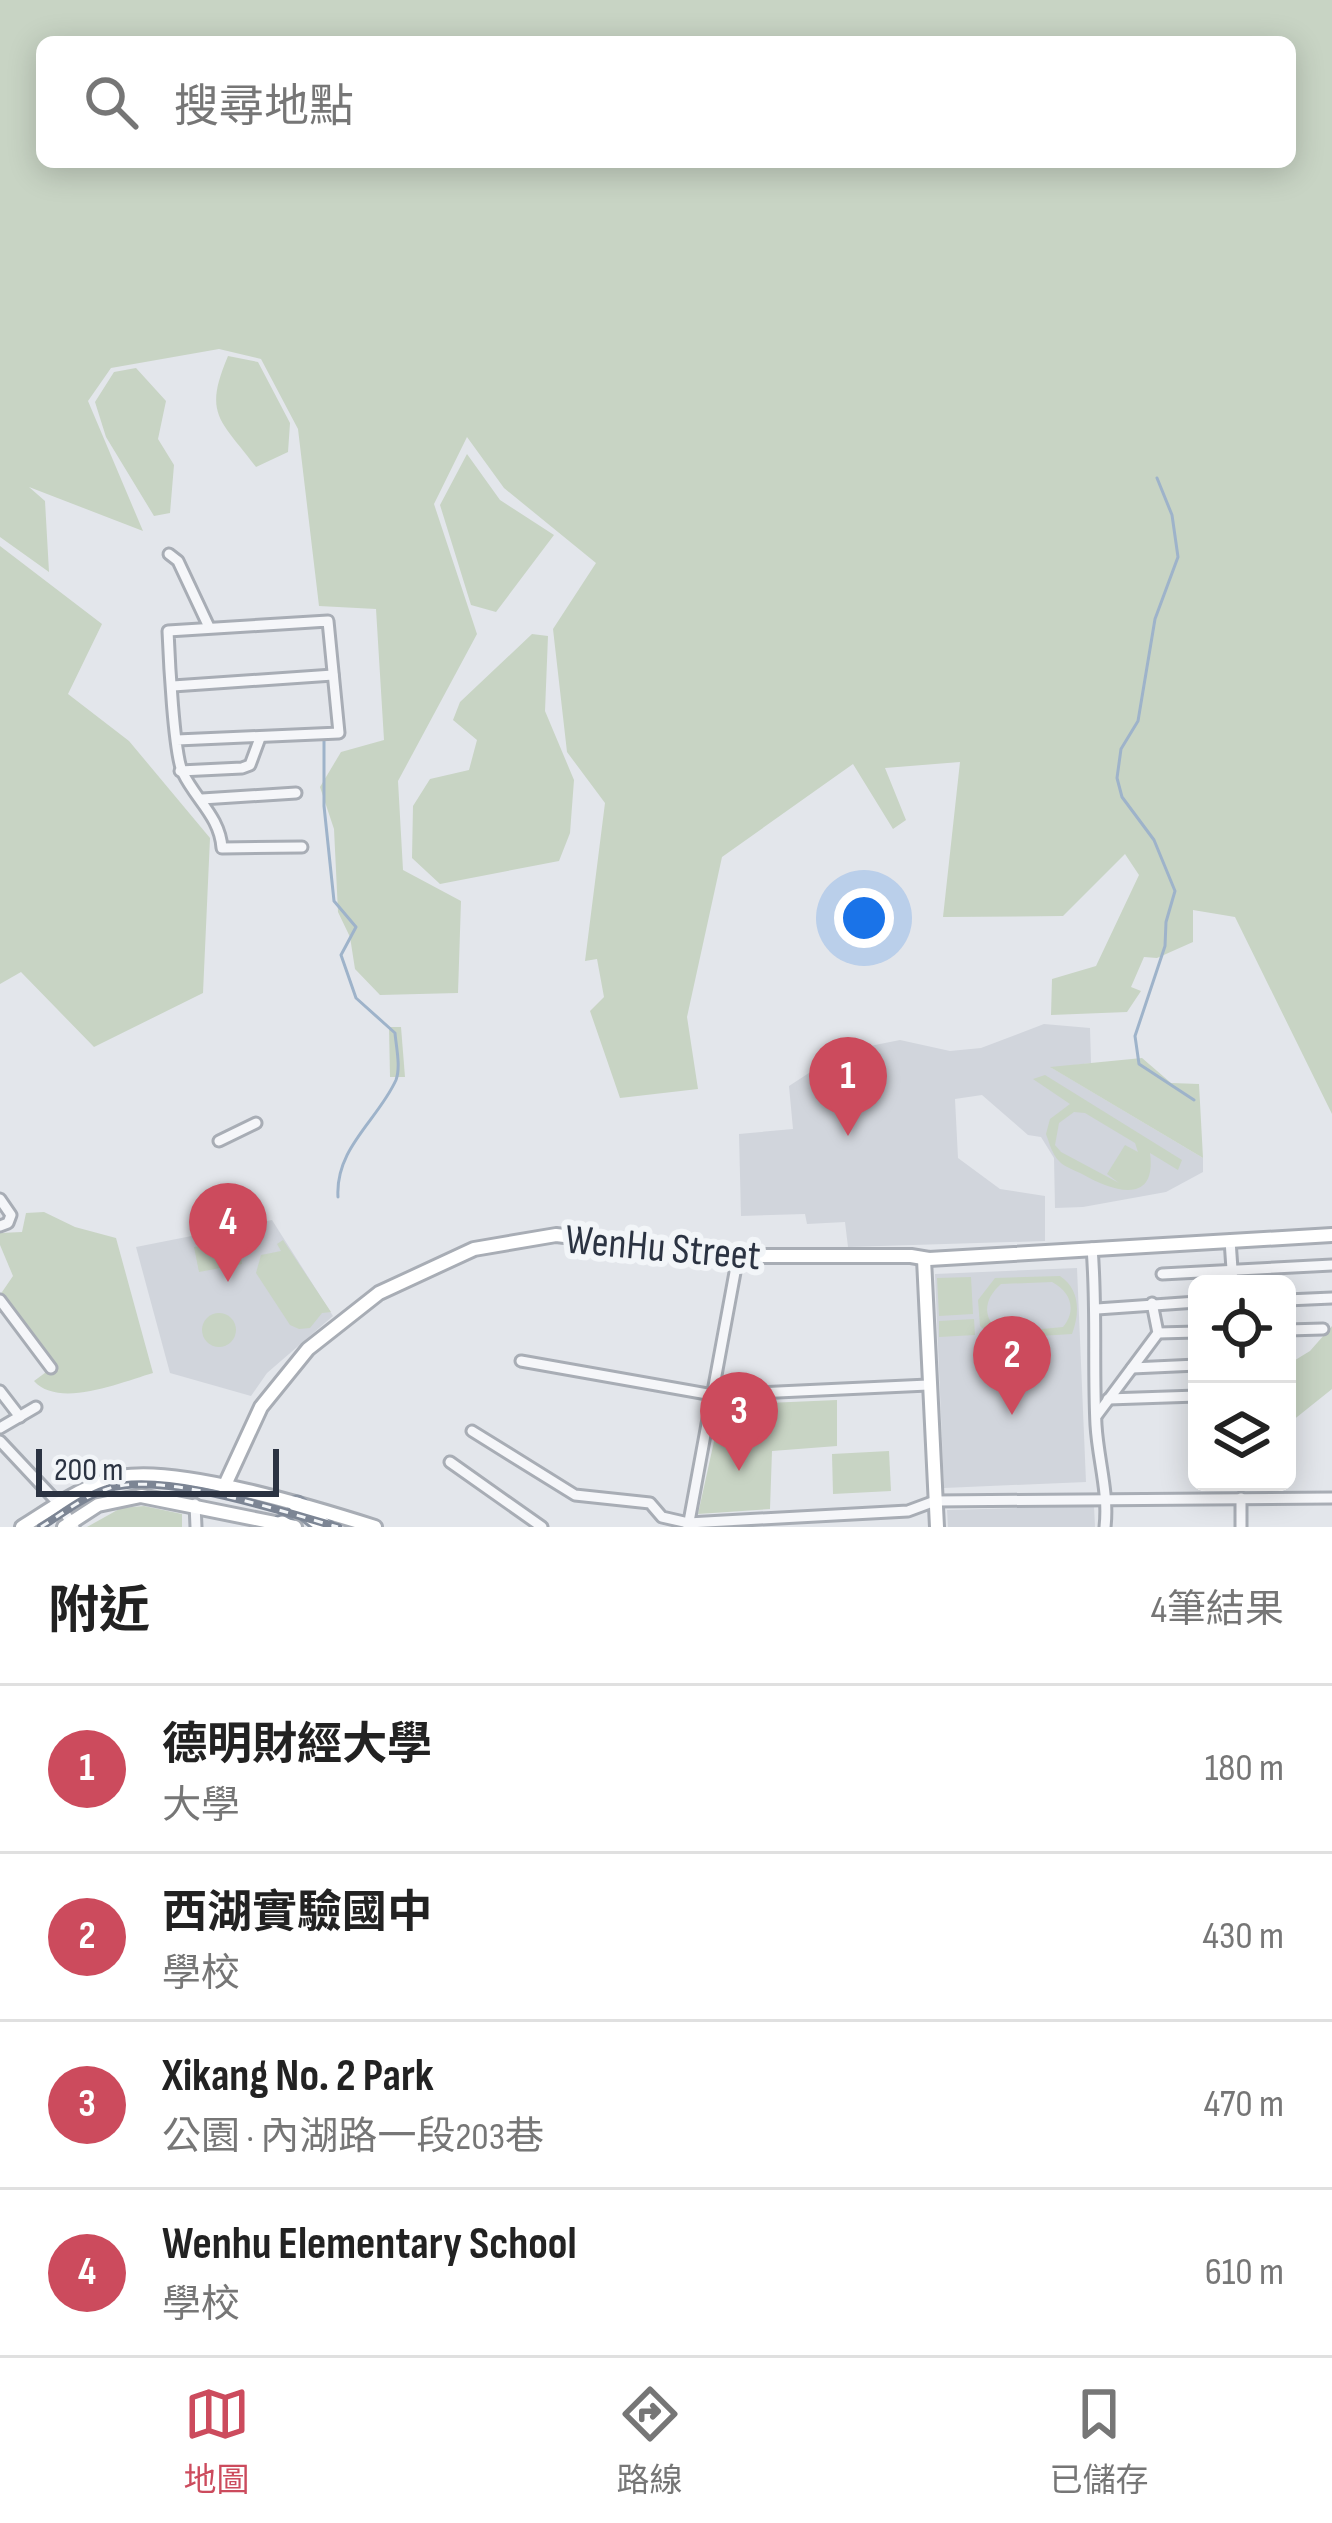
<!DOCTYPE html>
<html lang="zh-TW">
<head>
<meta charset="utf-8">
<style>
	:root { --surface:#fff; --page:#f6f6f6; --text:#222; --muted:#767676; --line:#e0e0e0; --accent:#cc4b5d }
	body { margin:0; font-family:"Sofia Sans Condensed","Noto Sans TC",sans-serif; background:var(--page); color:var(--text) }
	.controls { position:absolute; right:36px; bottom:36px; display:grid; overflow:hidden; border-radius:18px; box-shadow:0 6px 30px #0003 }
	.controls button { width:108px; height:108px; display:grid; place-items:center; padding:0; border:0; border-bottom:3px solid var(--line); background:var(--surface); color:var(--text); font:60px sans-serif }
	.scale { position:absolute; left:36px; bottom:30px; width:243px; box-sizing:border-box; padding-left:12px; border:6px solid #2b3342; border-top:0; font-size:33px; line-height:42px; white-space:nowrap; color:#2b3342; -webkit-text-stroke:9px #f2f5f8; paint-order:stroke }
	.you { position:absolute; left:864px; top:918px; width:42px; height:42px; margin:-30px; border:9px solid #fff; border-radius:50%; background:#1a73e8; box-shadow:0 0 0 18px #1a73e833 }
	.badge { display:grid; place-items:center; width:78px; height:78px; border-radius:50%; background:var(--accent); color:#fff; font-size:39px; font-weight:700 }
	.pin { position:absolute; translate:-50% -99px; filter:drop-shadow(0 3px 6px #0008) }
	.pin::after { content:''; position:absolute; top:63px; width:42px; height:36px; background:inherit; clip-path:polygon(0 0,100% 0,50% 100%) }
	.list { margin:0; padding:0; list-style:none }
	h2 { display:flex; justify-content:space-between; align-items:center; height:156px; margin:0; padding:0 48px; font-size:51px }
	h2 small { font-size:39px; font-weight:400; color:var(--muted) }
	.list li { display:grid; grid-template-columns:78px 1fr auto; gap:36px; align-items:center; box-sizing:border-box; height:168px; padding:0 48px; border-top:3px solid var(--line) }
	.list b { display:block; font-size:45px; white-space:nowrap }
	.list p { margin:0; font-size:39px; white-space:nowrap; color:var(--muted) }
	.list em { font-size:39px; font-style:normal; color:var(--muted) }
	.icon { flex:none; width:66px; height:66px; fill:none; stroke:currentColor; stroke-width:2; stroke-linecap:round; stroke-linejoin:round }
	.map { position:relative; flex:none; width:1332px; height:1527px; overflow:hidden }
	.search { position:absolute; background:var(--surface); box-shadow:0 6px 30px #0003; left:36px; right:36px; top:36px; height:132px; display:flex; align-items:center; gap:30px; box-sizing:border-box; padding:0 42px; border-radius:18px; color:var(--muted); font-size:45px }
	.sheet { height:828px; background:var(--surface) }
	nav { display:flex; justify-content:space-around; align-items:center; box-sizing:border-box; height:168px; border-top:3px solid var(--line); background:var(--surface); font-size:33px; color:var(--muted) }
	nav a { display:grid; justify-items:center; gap:6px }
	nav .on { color:var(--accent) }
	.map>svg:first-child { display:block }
</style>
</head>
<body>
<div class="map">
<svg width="1332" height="1527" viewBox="0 0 1332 1527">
	<rect width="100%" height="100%" fill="#e3e6eb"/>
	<g fill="#d1d5dc">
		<path d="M1044 1024 1090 1028 1091 1063 1052 1068 1203 1158V1172L1166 1192 1083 1207 1055 1208 1054 1158 1041 1137 1028 1135 982 1095 955 1099 958 1158 1000 1189 1045 1196V1241L848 1247 845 1222 807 1224 805 1214 741 1216 739 1134 793 1129 789 1086 812 1071 845 1051 900 1040 950 1051 981 1048Z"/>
		<path d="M272 1220 333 1316 267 1373 251 1396 170 1373 136 1247Z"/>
		<path d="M1077 1268 1086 1482 944 1488 935 1274Z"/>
		<path d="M1094 1506 1095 1527H948L947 1510Z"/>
	</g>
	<g fill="#c8d4c4" fill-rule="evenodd">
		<path d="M0 0H1332V1114L1235 917 1193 910V942L1157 958 1144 957 1131 987 1141 991 1127 1012 1051 1015 1052 979 1096 966 1139 875 1125 854 1063 916 943 917 960 762 885 768 906 820 893 829 853 764 722 857 687 1017 698 1089 620 1098 590 1011 604 997 597 959 585 961 605 803 567 752 553 629 596 563 504 488 467 437 434 504 477 634 398 781 403 870 461 901 458 993 380 995 355 969 350 937 338 912 334 829 320 787 341 752 384 740 376 609 319 606 298 429 261 359 219 349 111 368 88 401 143 531 29 487 45 501 49 572 0 537ZM42 42H1290V162H42Z"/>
		<path d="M228 356 258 362 290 423 288 452 256 467C220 419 203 415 228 356Z"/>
		<path d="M136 368 166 401 158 439 174 465 170 513 154 516 106 437 95 402 114 372Z"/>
		<path d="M467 454 500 500 554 535 496 612 471 605 440 505Z"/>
		<path d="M0 546 102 624 68 694 129 741 210 838 203 993 94 1047 21 972 0 984Z"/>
		<path d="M532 634 548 636 545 711 574 780 570 833 559 861 440 884 412 858 413 806 430 779 469 770 477 740 453 720 460 702Z"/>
		<path d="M389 1027H401L405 1077H390Z"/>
		<path d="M1142 1058 1171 1083 1199 1084 1203 1158 1050 1067Z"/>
		<path d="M1045 1075 1182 1160 1178 1170 1150 1153C1157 1205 1114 1192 1084 1175 1077 1171 1064 1167 1059 1161 1052 1154 1049 1142 1046 1134L1050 1119 1070 1104 1033 1079ZM1074 1112 1085 1113 1135 1143 1138 1152 1125 1145 1107 1174 1119 1183 1061 1152 1055 1145 1059 1123Z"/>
		<path d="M44 1212 75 1227 116 1238 153 1373C122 1382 59 1409 34 1381L53 1367 0 1295 13 1276 0 1245V1233L22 1232 26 1213Z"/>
		<path d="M238 1239 242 1264 199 1272 194 1247Z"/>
		<path d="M283 1240 331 1312 322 1313 310 1328 299 1329 290 1325 256 1273 261 1255 281 1251 277 1244Z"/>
		<path d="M1060 1276C1080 1289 1080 1313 1072 1334L994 1339 980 1326 978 1300 995 1278ZM1052 1282C1071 1292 1077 1310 1063 1327L1001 1333C981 1318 984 1299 1001 1284Z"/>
		<path d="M971 1277 973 1314 939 1316 937 1278Z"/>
		<circle cx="219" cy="1330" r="17"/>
		<path d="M974 1319 975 1335 939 1337V1321Z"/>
		<path d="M1332 1326V1389L1287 1425V1365L1310 1351Z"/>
		<path d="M837 1400V1446L772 1451 770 1509 698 1514 722 1405Z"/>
		<path d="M889 1451 891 1491 833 1494 832 1454Z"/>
		<path d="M144 1506 182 1514V1527H87L121 1508Z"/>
	</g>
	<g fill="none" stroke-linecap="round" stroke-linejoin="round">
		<g stroke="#9eb3ca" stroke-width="3">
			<path d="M1157 478 1172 515 1178 557 1155 619 1138 721 1121 749 1117 778 1122 797 1154 840 1175 891 1166 922 1165 946 1135 1036 1139 1064 1194 1100"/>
			<path d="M324 739V806L334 901 356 927 341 955 356 998 395 1033C396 1046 401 1067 396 1080 378 1120 335 1148 338 1197"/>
		</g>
		<g stroke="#a8adb5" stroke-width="15">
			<g id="street">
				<path d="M169 554 178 561 209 627"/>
				<path d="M173 686 333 675"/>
				<path d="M177 740 339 733 328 621 168 631C169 656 174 757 183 773 196 800 220 817 222 848L302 847"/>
				<path d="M180 771 242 768 250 765 260 738"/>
				<path d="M202 799 296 793"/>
				<path d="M219 1141 256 1123"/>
				<path d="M0 1199 11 1215 8 1223 0 1226"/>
				<path d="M1230 1240 1233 1284"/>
				<path d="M1092 1248C1097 1307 1093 1366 1096 1425 1098 1460 1109 1492 1105 1527"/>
				<path d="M1162 1274 1332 1265"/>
				<path d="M0 1300 51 1368"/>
				<path d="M1287 1300 1332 1298"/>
				<path d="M1097 1309 1197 1302"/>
				<path d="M1287 1330 1323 1329"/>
				<path d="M1158 1333 1197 1332"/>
				<path d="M521 1361 713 1395 928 1385"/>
				<path d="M1132 1368 1197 1365"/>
				<path d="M0 1391 20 1417"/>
				<path d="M1108 1399 1197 1396"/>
				<path d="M1097 1415 1158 1333 1152 1303"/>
				<path d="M0 1428 36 1407"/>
				<path d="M472 1431 575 1495 650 1503 662 1517 688 1523 908 1511 935 1501 1332 1498"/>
				<path d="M0 1441 59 1504 74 1527"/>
				<path d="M450 1462 542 1527"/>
				<path d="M195 1504 196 1527"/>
				<path d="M688 1527 738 1256"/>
				<path d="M1241 1527V1498"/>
			</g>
		</g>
		<g stroke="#a8adb5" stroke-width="18">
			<g id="secondary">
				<path d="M924 1259 937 1527"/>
				<path d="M224 1487 261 1407 308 1349 379 1293 474 1249 556 1235 738 1256H911L929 1259 1332 1235"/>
				<path d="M22 1527C53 1508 84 1484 121 1477 179 1466 315 1508 375 1527"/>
				<path d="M64 1527 98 1505 141 1496 295 1527"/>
			</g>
		</g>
		<g stroke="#8a93a1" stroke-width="21">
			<g id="highway">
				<path d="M297 1505 325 1527"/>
				<path d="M282 1524 287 1527"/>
			</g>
		</g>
		<use href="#street" stroke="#f5f6f9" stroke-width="9"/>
		<use href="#secondary" stroke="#fff" stroke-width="12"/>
		<use href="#highway" stroke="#fff" stroke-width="15"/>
		<g stroke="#7c8594" stroke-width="8">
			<path id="rail" d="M41 1527C62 1514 83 1497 107 1489 160 1470 283 1512 338 1527"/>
		</g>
		<use href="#rail" stroke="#f2f5f8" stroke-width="3" stroke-dasharray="9" stroke-linecap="butt"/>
	</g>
	<g text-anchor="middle" stroke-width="12" stroke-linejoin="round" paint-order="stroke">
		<g font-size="42" fill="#2b3342" stroke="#f2f5f8">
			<text transform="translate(663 1246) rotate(5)" y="15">WenHu Street</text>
		</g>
	</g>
</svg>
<div class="controls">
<button><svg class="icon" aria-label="locate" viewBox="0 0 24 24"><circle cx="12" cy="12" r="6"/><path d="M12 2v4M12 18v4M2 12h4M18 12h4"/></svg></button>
<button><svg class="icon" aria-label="layers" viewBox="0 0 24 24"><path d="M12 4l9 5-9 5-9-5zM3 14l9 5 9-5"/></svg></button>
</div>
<div class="scale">200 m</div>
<div class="you"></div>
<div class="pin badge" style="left:848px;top:1136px">1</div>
<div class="pin badge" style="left:1012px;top:1415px">2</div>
<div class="pin badge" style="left:739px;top:1471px">3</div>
<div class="pin badge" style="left:228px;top:1282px">4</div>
<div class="search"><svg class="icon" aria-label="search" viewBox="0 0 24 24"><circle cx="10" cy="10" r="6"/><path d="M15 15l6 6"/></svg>搜尋地點</div>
</div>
<section class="sheet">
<h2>附近<small>4筆結果</small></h2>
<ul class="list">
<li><span class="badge">1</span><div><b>德明財經大學</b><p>大學</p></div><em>180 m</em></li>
<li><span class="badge">2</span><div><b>西湖實驗國中</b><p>學校</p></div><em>430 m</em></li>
<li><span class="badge">3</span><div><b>Xikang No. 2 Park</b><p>公園 · 內湖路一段203巷</p></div><em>470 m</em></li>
<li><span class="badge">4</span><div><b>Wenhu Elementary School</b><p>學校</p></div><em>610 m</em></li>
</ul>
</section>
<nav>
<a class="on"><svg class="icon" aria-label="map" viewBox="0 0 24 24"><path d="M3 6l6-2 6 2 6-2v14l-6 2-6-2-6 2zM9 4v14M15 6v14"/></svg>地圖</a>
<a><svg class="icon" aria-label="directions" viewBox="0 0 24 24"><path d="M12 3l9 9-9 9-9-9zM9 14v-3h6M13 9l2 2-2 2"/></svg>路線</a>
<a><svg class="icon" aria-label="saved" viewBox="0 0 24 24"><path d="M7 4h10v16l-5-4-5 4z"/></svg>已儲存</a>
</nav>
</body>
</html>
